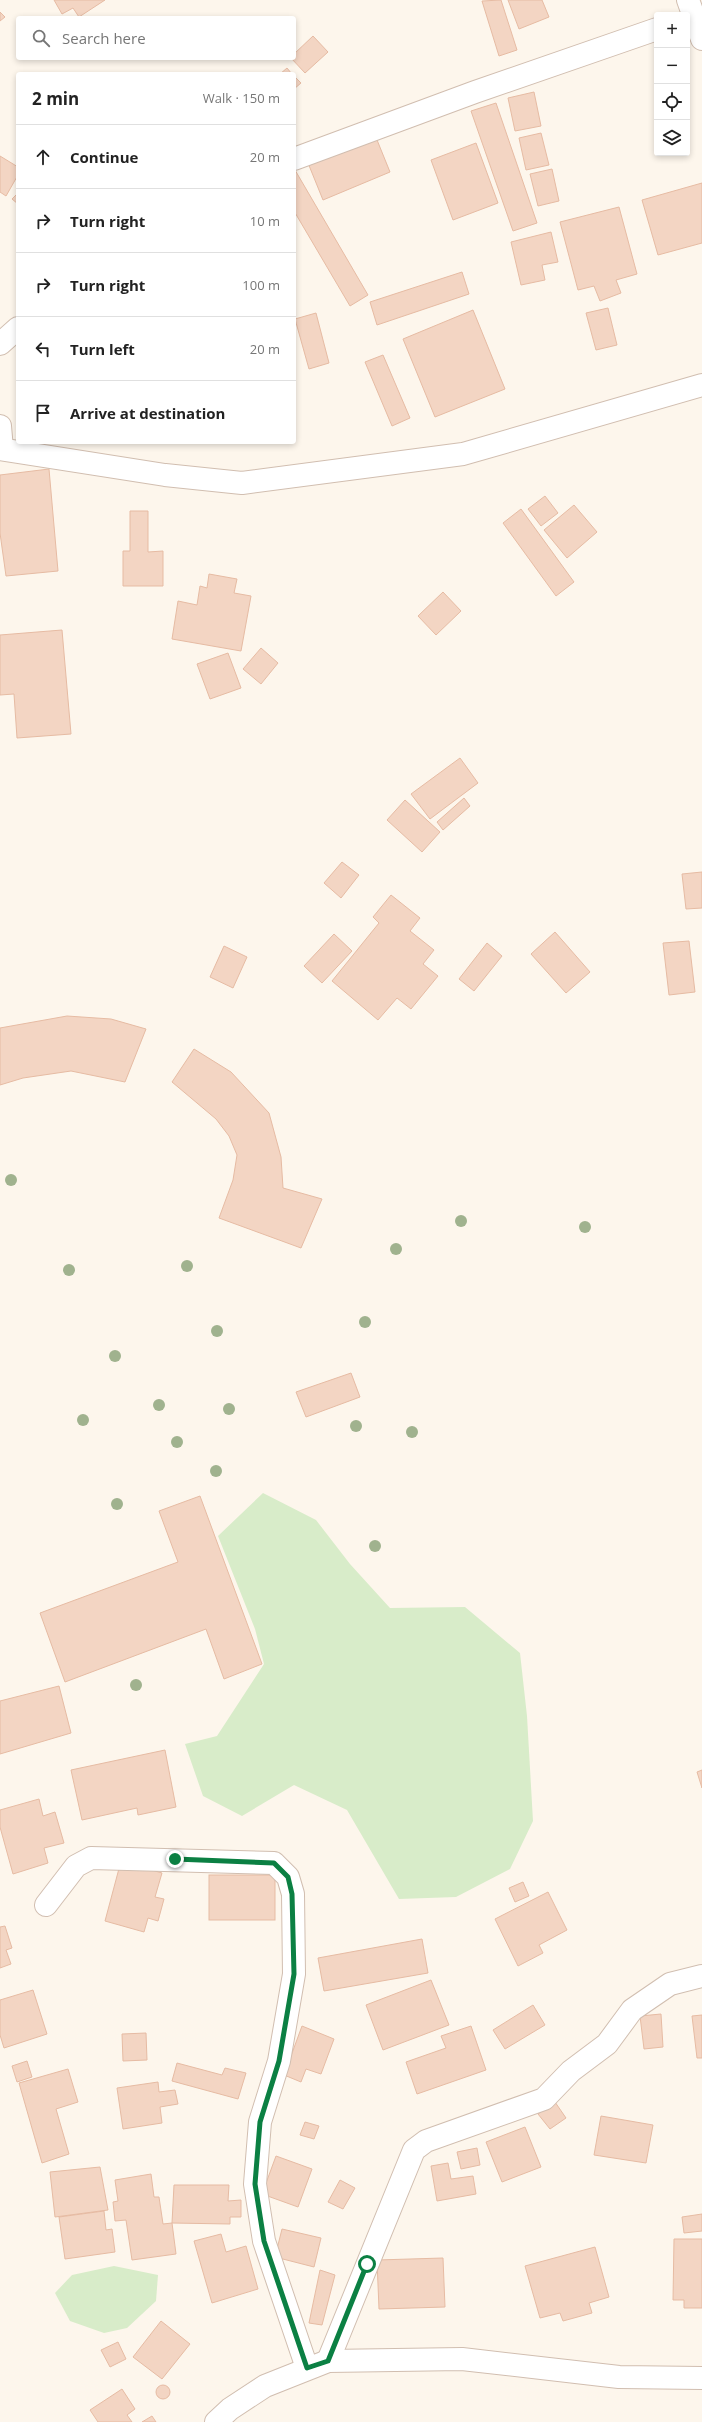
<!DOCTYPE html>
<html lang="en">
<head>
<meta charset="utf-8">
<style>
	:root { --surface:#fff; --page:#f2f2f2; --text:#222; --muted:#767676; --line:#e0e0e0 }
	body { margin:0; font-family:"Open Sans",sans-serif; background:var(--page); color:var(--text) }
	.controls { position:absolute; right:12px; top:12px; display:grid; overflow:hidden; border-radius:4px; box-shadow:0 2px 6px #0003 }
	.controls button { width:36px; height:36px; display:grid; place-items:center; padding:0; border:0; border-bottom:1px solid var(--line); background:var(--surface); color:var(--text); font:20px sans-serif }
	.stop { position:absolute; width:12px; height:12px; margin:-9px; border:3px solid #0b8043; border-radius:50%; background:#fff }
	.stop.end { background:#0b8043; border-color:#fff; box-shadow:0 1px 4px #0008 }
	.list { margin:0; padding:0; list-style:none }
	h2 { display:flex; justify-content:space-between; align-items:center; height:52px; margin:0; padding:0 16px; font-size:17px }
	h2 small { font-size:13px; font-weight:400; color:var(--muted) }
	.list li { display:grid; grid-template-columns:26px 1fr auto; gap:12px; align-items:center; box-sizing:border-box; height:64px; padding:0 16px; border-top:1px solid var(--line) }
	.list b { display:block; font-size:15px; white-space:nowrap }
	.list em { font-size:13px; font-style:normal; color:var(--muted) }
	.icon { flex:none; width:22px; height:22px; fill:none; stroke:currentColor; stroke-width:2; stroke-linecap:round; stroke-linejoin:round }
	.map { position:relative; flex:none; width:702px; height:2422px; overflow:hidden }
	.search { position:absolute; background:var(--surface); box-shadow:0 2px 6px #0003; left:16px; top:16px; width:280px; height:44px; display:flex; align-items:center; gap:10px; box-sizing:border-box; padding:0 14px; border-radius:4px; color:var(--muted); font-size:15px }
	.panel { position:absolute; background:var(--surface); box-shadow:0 2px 6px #0003; left:16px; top:72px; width:280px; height:372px; border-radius:4px }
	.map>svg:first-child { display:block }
</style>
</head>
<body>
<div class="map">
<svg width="702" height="2422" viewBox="0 0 702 2422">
	<rect width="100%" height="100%" fill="#fdf6ec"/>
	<g fill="#d8ecc9">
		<path d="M263 1493 316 1520 350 1564 390 1608 465 1607 520 1653 527 1716 533 1821 510 1869 456 1897 399 1899 347 1810 294 1785 242 1816 203 1796 185 1744 217 1736 264 1664 255 1629 218 1536Z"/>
		<path d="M114 2266 158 2275 156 2301 127 2328 104 2333 70 2321 55 2293 72 2275Z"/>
	</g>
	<g fill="#f3d5c3" stroke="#e6bba3">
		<path d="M54 0H105L79 17 73 8 62 14Z"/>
		<path d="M501 0 517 50 499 56 482 1Z"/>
		<path d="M508 0H542L549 17 519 29Z"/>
		<path d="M0 12 5 17 0 21Z"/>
		<path d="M313 36 328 52 305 73 291 58H294V54Z"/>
		<path d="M287 68 292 74H280Z"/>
		<path d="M294 76 301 83 294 89Z"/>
		<path d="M534 92 541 126 515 131 508 98Z"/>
		<path d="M496 103 537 223 513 231 471 111Z"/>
		<path d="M541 133 549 165 526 170 519 138Z"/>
		<path d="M375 135 390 172 323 200 308 163Z"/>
		<path d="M476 143 498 203 453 220 431 160Z"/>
		<path d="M0 156 18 167V175L6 196 0 192Z"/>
		<path d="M552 169 559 201 538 206 530 174Z"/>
		<path d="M295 170 368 295 350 306 294 211Z"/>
		<path d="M702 183V243L658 255 642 200Z"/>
		<path d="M18 193V204L12 199Z"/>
		<path d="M619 207 637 274 616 280 621 293 600 301 594 286 578 290 560 222Z"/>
		<path d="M551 232 558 262 542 265 545 280 521 285 511 242Z"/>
		<path d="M462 272 469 294 377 325 370 302Z"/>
		<path d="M608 308 617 345 596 350 586 313Z"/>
		<path d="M473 310 505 389 435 417 403 339Z"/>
		<path d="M316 313 329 363 309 369 295 319Z"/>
		<path d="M383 355 410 418 392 426 365 362Z"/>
		<path d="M49 469 58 571 6 576 0 533V475Z"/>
		<path d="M545 496 558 513 541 526 528 509Z"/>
		<path d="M574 505 597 532 567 558 544 530Z"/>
		<path d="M521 509 574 582 556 596 503 523Z"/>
		<path d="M130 511H148V552L163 551V586H123V551H130Z"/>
		<path d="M209 574 237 579 234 593 251 596 241 651 172 639 178 601 197 605 200 586 207 588Z"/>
		<path d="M443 592 461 611 436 635 418 616Z"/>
		<path d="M62 630 71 734 17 738 14 694 0 695V635Z"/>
		<path d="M261 648 278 663 261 684 243 669Z"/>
		<path d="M228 653 241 688 210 699 197 664Z"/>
		<path d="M460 758 478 783 430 819 411 794Z"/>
		<path d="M464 798 470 806 443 830 437 822Z"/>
		<path d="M405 800 440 832 422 852 387 820Z"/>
		<path d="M342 862 359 875 341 898 324 883Z"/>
		<path d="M702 872V908L686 909 682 874Z"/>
		<path d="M391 895 420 918 410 931 434 950 423 964 438 976 411 1009 397 998 378 1020 332 981 379 923 373 917Z"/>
		<path d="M555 932 590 972 566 993 531 954Z"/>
		<path d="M334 934 352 951 322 983 304 966Z"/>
		<path d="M689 941 695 992 669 995 663 943Z"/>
		<path d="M487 943 502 956 474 991 459 979Z"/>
		<path d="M224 946 247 957 233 988 210 977Z"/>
		<path d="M67 1016 111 1019 146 1029 125 1082 71 1071 23 1078 0 1085V1028Z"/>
		<path d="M194 1049 231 1072 269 1113 281 1157 283 1188 322 1199 301 1248 219 1218 233 1180 237 1155 229 1136 216 1119 172 1082Z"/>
		<path d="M351 1373 360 1397 306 1417 296 1392Z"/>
		<path d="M200 1496 262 1664 224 1679 206 1629 65 1682 40 1613 178 1562 159 1511Z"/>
		<path d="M59 1686 71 1733 0 1754V1701Z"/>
		<path d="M165 1750 176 1807 138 1815 137 1808 82 1820 71 1770Z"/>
		<path d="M702 1770V1788L697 1772Z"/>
		<path d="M39 1799 43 1816 55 1812 64 1843 44 1848 48 1863 13 1874 0 1827V1810Z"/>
		<path d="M121 1861 162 1873 155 1897 164 1899 158 1921 148 1918 144 1932 105 1921Z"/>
		<rect x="209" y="1875" width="66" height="45"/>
		<path d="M523 1882 529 1896 515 1902 509 1888Z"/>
		<path d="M548 1892 567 1930 539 1945 543 1953 518 1966 495 1919Z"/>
		<path d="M5 1926 12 1948 6 1950 11 1964 0 1968V1927Z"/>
		<path d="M422 1939 428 1973 324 1991 318 1958Z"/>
		<path d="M431 1980 449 2025 383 2050 366 2005Z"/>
		<path d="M33 1990 47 2034 4 2048 0 2035V2000Z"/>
		<path d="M533 2005 545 2025 505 2049 493 2030Z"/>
		<path d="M661 2014 663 2047 644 2049 640 2016Z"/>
		<path d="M702 2015V2058H697L692 2016Z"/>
		<path d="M302 2026 334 2039 321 2074 306 2069 301 2082 284 2075Z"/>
		<path d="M471 2026 486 2070 417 2094 406 2062 446 2048 441 2036Z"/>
		<path d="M146 2033 147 2060 123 2061 122 2034Z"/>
		<path d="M27 2061 32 2077 17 2082 12 2066Z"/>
		<path d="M177 2063 222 2075 225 2068 246 2073 238 2099 172 2081Z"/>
		<path d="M68 2069 78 2102 56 2109 69 2154 42 2163 19 2083Z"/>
		<path d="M158 2082 159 2092 175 2090 178 2104 160 2107 162 2123 123 2129 117 2088Z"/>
		<path d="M555 2102 566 2118 550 2129 538 2114Z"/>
		<path d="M601 2116 653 2125 646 2163 594 2155Z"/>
		<path d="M305 2122 319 2126 314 2139 300 2135Z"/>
		<path d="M525 2127 541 2167 502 2182 486 2142Z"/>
		<path d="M477 2148 480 2165 461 2169 457 2152Z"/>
		<path d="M276 2156 312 2169 298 2207 262 2194Z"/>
		<path d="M448 2163 451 2179 473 2176 476 2194 437 2201 431 2166Z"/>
		<path d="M100 2167 108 2210 55 2217 50 2172Z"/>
		<path d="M151 2174 154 2197H159L163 2224 172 2223 176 2254 132 2260 126 2220 115 2221 113 2202 118 2201 115 2180Z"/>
		<path d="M340 2180 355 2188 343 2209 328 2202Z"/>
		<path d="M174 2185H229L228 2201 241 2200V2217H230V2224L172 2223Z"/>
		<path d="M104 2211 106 2230 112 2229 115 2252 65 2259 59 2217Z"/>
		<path d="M702 2214V2231L684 2233 682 2217Z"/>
		<path d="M282 2229 321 2238 314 2267 275 2257Z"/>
		<path d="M221 2234 226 2252 246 2246 258 2289 212 2303 194 2241Z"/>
		<path d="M674 2239H702V2308H684V2300H673Z"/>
		<path d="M595 2247 609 2297 589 2303 592 2313 563 2321 560 2313 540 2318 525 2266Z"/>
		<path d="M443 2258 445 2307 379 2309 377 2260Z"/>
		<path d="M320 2270 335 2275 322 2325 309 2323Z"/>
		<path d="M161 2321 190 2344 162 2379 133 2357Z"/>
		<path d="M118 2342 126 2359 110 2367 101 2350Z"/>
		<circle cx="163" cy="2392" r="7"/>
		<path d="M122 2389 135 2409 127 2415 132 2422H98L90 2410Z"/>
		<path d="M152 2416 156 2422H142Z"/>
	</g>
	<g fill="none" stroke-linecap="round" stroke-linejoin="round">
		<g stroke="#d1beb0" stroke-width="24">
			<g id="street">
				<path d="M688 0 702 39"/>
				<path d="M294 159 475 92 657 29"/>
				<path d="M0 344 18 328"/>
				<path d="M0 426 2 449"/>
				<path d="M0 449 165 475 242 483 463 454 702 385"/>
				<path d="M46 1905 76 1866 91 1858 274 1863 288 1877 293 1894 294 1974 279 2061 260 2122 255 2184 264 2241 307 2368"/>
				<path d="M328 2361 414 2150 426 2141 544 2099 571 2071 607 2044 632 2010 670 1984 702 1976"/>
				<path d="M216 2422 230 2409 265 2386 328 2361 462 2359 619 2377 702 2378"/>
			</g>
		</g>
		<use href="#street" stroke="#fff" stroke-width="22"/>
	</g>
	<g fill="#a0b28e">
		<circle cx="11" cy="1180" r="6"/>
		<circle cx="461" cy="1221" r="6"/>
		<circle cx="585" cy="1227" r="6"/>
		<circle cx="396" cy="1249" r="6"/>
		<circle cx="187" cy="1266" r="6"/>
		<circle cx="69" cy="1270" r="6"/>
		<circle cx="365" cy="1322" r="6"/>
		<circle cx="217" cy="1331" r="6"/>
		<circle cx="115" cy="1356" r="6"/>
		<circle cx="159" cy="1405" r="6"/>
		<circle cx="229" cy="1409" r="6"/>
		<circle cx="83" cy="1420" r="6"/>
		<circle cx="356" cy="1426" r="6"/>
		<circle cx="412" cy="1432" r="6"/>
		<circle cx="177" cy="1442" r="6"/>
		<circle cx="216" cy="1471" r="6"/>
		<circle cx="117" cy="1504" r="6"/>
		<circle cx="375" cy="1546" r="6"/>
		<circle cx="136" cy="1685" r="6"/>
	</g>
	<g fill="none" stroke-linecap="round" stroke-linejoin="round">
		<path stroke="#0b8043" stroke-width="5" d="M175 1859 274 1863 288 1877 292 1894 294 1974 279 2061 260 2122 255 2184 264 2241 307 2368 328 2361 367 2264"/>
	</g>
</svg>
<div class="controls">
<button>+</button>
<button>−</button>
<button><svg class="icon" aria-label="locate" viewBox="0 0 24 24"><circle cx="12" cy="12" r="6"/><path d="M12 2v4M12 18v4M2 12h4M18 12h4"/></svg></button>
<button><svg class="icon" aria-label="layers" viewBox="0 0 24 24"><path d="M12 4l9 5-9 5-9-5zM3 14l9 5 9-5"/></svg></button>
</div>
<div class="stop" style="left:367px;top:2264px"></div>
<div class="stop end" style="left:175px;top:1859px"></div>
<div class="search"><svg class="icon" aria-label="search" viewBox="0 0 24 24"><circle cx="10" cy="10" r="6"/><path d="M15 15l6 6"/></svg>Search here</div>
<section class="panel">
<h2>2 min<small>Walk · 150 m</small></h2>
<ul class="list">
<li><svg class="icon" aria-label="ahead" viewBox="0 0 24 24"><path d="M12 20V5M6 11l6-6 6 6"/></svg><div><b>Continue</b></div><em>20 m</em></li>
<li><svg class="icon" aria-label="right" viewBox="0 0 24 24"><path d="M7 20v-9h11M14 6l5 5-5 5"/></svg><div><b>Turn right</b></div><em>10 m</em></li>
<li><svg class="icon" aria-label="right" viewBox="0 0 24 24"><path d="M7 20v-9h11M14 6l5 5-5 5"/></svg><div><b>Turn right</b></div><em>100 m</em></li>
<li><svg class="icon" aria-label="left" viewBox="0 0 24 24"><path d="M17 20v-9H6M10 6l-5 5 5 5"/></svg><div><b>Turn left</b></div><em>20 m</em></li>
<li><svg class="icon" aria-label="arrive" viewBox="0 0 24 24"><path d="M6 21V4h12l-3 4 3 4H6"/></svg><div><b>Arrive at destination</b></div></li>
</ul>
</section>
</div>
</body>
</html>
